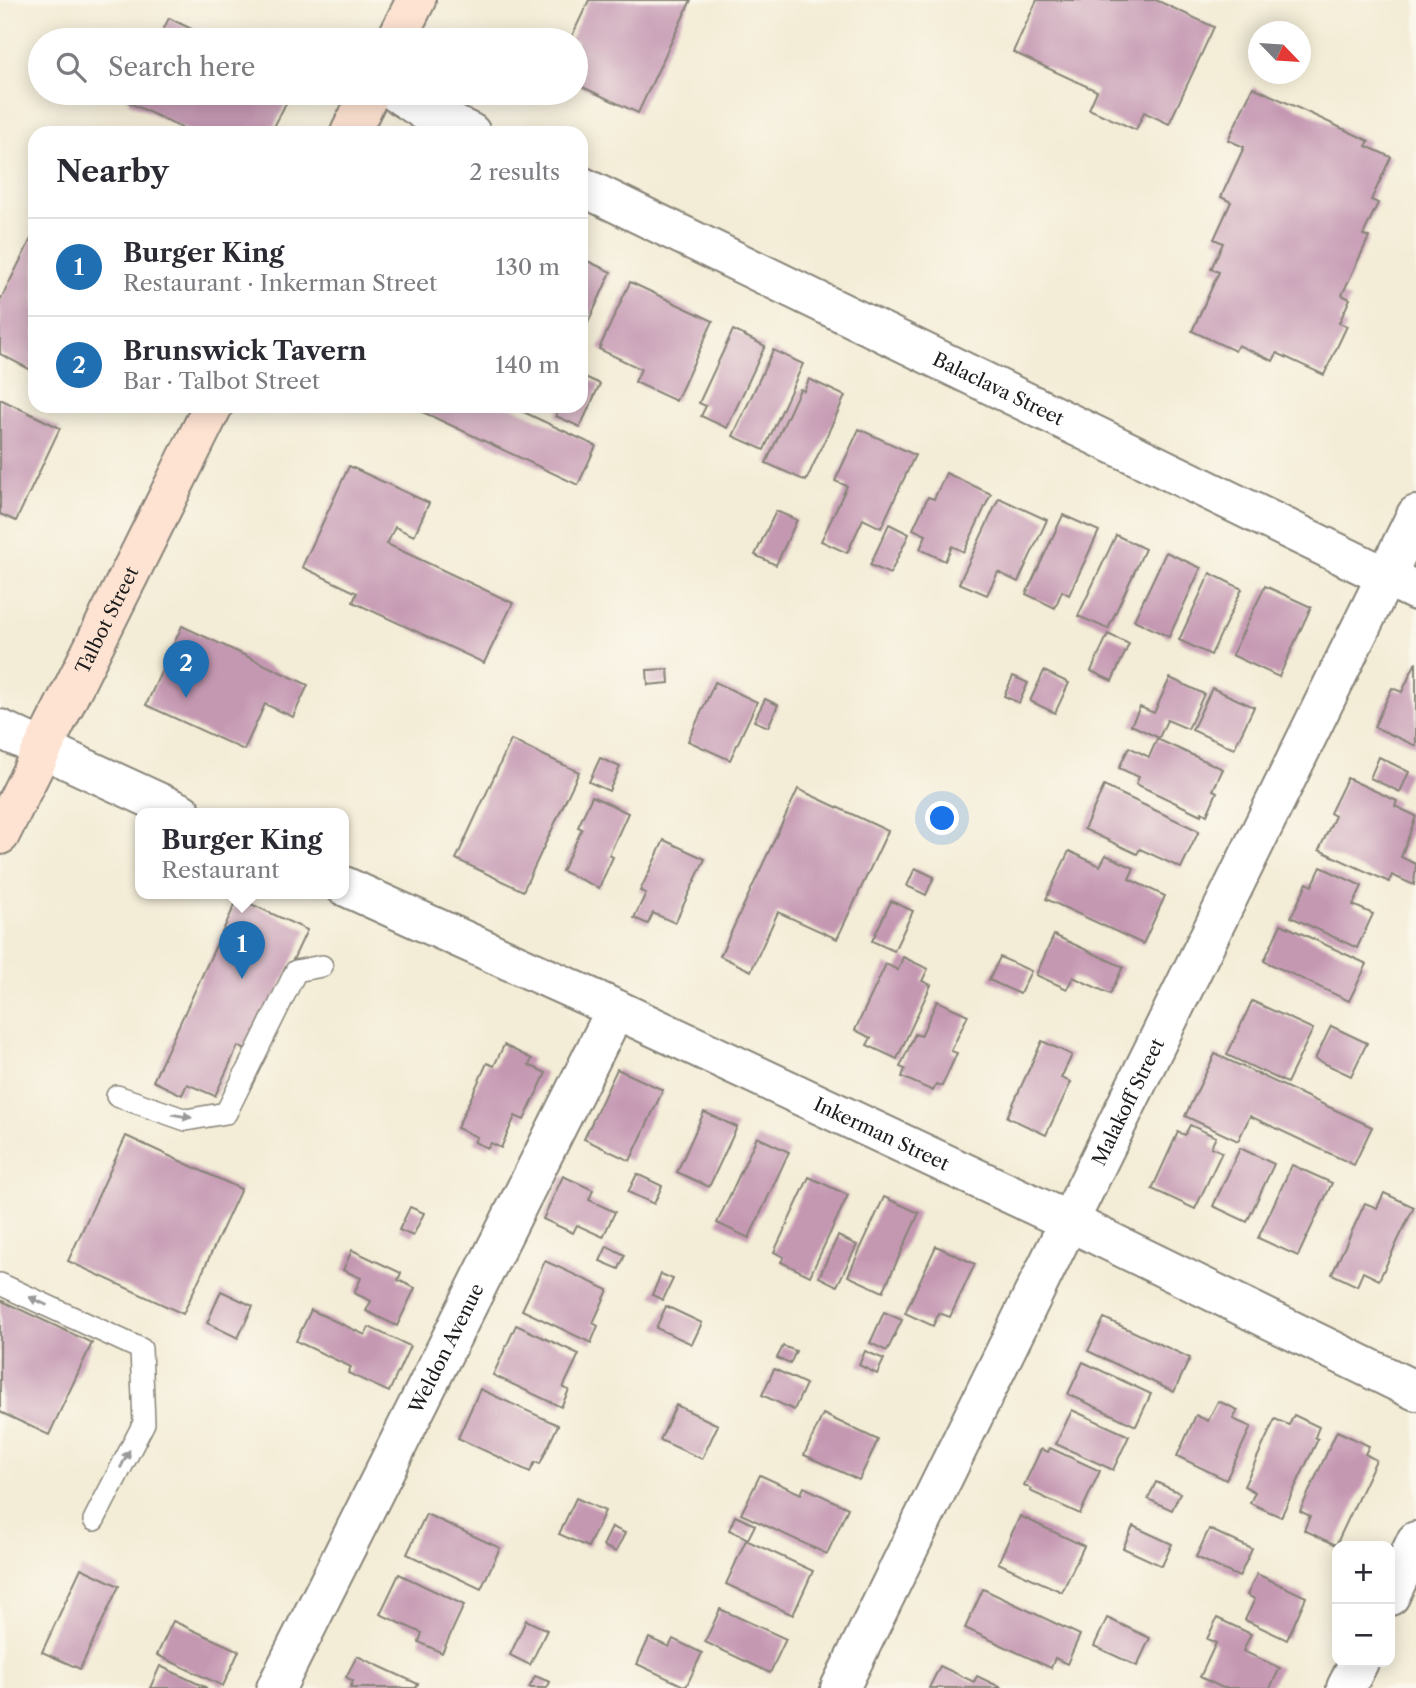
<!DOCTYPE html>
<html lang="en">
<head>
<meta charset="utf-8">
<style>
	:root { --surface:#fff; --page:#f2f2f3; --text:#2b2b33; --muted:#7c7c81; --line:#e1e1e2; --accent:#1f6fb2 }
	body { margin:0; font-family:"Libre Caslon Text",serif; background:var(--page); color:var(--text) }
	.controls { position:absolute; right:21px; bottom:21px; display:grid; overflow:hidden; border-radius:14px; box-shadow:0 4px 18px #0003 }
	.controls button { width:63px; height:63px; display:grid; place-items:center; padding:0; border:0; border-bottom:2px solid var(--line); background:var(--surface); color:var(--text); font:35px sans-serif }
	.compass { position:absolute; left:1248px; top:21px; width:63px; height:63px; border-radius:50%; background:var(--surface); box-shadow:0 4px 18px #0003; rotate:115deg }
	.you { position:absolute; left:943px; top:819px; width:24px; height:24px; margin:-18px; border:5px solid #fff; border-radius:50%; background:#1a73e8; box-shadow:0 0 0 10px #1a73e833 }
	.badge { display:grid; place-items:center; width:46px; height:46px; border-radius:50%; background:var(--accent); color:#fff; font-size:23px; font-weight:700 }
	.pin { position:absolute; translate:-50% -58px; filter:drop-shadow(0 2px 4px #0008) }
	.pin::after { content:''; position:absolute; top:37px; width:24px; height:21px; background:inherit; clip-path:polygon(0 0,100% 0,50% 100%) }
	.popup { position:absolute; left:135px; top:808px; width:214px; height:91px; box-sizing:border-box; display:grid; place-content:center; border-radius:14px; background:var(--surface); filter:drop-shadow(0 2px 5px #0005); font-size:23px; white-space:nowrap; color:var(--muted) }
	.popup b { font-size:26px; color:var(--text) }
	.popup::after { content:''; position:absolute; left:50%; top:100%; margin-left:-14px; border:14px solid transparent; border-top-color:var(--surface) }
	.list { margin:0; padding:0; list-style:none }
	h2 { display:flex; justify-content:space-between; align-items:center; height:91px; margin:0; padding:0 28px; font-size:30px }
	h2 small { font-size:23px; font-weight:400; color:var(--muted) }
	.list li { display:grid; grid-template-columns:46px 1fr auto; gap:21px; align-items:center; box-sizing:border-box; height:98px; padding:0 28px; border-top:2px solid var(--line) }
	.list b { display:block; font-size:26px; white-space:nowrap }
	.list p { margin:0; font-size:23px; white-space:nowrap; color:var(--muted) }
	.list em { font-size:23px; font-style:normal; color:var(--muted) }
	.icon { flex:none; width:38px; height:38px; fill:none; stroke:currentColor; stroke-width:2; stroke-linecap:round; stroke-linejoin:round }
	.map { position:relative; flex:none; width:1416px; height:1688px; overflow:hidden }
	.search { position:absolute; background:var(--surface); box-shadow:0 4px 18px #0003; left:28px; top:28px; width:560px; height:77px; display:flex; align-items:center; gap:18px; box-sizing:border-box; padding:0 24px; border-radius:38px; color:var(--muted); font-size:26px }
	.panel { position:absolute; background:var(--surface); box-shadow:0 4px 18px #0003; left:28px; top:126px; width:560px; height:287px; border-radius:21px }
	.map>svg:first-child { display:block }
</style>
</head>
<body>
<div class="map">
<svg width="1416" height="1688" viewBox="0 0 1416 1688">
	<rect width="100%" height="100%" fill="#fbf7ec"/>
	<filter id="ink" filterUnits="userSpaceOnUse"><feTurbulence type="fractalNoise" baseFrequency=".0143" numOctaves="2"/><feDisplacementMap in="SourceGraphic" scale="14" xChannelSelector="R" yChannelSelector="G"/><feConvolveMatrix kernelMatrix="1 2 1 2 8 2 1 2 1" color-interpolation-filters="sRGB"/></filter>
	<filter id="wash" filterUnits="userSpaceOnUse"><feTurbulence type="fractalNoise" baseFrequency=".00686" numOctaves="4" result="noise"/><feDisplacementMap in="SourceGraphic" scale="28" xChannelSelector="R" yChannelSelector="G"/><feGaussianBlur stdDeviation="1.57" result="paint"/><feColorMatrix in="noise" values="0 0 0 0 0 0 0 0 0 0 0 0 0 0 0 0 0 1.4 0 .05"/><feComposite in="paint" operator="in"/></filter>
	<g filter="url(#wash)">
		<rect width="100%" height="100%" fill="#f3ecd6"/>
		<g id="blocks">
			<g fill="#c598b2">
				<path d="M589 0H691L638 113 576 84V40H570Z"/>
				<path d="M1037 0H1156L1214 27 1169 124 1144 112 1136 130 1089 109 1097 91 1013 52Z"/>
				<path d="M169 18 214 40H158Z"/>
				<path d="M1253 87 1369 141 1366 146 1391 157 1371 200 1378 203 1363 235 1369 237 1342 295 1350 299 1339 323 1347 326 1324 375 1277 353 1273 361 1238 345 1235 351 1192 331 1219 272 1211 269 1223 243 1214 239 1231 202 1221 197 1244 147 1228 140Z"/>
				<path d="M133 93H291L271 133H192L128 102Z"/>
				<path d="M35 231V372L0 354V301Z"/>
				<path d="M581 258 611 272 581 338Z"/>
				<path d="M630 282 713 321 676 401 635 382 641 369 599 349Z"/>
				<path d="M733 330 765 346 727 428 701 416 706 406 699 403Z"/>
				<path d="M773 350 803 364 764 450 733 436Z"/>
				<path d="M581 375 600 384 580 427 556 416 560 406H581Z"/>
				<path d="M809 379 845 396 806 481 766 463 800 389 804 391Z"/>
				<path d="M0 399 60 428 16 521 0 514Z"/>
				<path d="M410 406H511L596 446 578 485Z"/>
				<path d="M859 429 915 455 881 528 863 519 847 553 821 541 847 486 835 481Z"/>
				<path d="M349 466 429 503 414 536 395 527 387 544 513 603 484 663 353 602 357 593 302 567Z"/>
				<path d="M946 473 991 494 964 552 952 546 945 561 920 549 926 535 913 529 928 497 934 499Z"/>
				<path d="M999 498 1047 520 1018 582 998 572 987 595 959 583Z"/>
				<path d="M776 511 797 520 776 565 755 555Z"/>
				<path d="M1063 515 1099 531 1069 595 1062 591 1055 608 1026 594Z"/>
				<path d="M889 524 909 534 890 574 870 565Z"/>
				<path d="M1116 535 1145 549 1108 629 1078 616Z"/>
				<path d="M1166 552 1201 568 1169 637 1134 620Z"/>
				<path d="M1210 573 1242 589 1211 655 1179 640Z"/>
				<path d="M1265 586 1311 607 1279 677 1232 655Z"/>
				<path d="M182 626 308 685 293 717 265 704 244 750 146 705Z"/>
				<path d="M1108 634 1129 644 1112 681 1091 671Z"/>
				<path d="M1416 662V746L1374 727 1392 688 1402 692Z"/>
				<path d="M668 669 669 683 648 685 647 670Z"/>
				<path d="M1044 671 1069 683 1055 713 1030 701Z"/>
				<path d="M1013 676 1028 683 1019 703 1004 696Z"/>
				<path d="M1170 678 1204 694 1188 729 1167 720 1159 738 1131 725 1140 707 1154 713Z"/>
				<path d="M715 682 757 702 730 760 688 741Z"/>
				<path d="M1212 688 1254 707 1234 749 1192 730Z"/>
				<path d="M765 699 778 705 768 727 754 721Z"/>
				<path d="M1157 739 1223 769 1213 790 1217 792 1207 815 1202 812 1201 815 1136 784 1139 777 1119 768 1129 747 1149 757Z"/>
				<path d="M511 740 579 772 523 891 456 859Z"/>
				<path d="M1379 757 1409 772 1400 792 1370 778Z"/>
				<path d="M600 758 620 767 609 791 589 782Z"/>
				<path d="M1347 778 1397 801 1395 806 1416 816 1401 857 1416 864 1414 885 1392 875 1389 882 1319 850 1335 816 1330 813Z"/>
				<path d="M1104 786 1199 831 1181 868 1140 849 1137 854 1084 829Z"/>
				<path d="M798 789 888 831 837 939 778 912 751 971 720 956Z"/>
				<path d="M592 796 628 813 609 855 613 857 599 888 562 871 582 829 578 827Z"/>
				<path d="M664 840 705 859 675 923 653 913 648 924 634 918 646 893 640 891Z"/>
				<path d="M1069 851 1100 866 1106 855 1134 868 1129 879 1165 896 1143 944 1046 899Z"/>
				<path d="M1321 867 1362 886 1353 905 1373 914 1357 948 1291 917 1307 883 1312 886Z"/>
				<path d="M915 868 934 877 926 895 907 886Z"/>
				<path d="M238 898 307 930 250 1052 238 1046 215 1096 187 1084 182 1095 153 1081Z"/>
				<path d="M891 901 913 911 894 951 872 941Z"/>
				<path d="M1281 924 1367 964 1349 1001 1264 961Z"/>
				<path d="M1054 935 1123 967 1110 994 1073 977 1067 989 1036 975Z"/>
				<path d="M903 957 928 969 922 981 931 985 897 1059 867 1045 871 1038 855 1030 886 964 898 970Z"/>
				<path d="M1000 957 1031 971 1020 994 989 980Z"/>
				<path d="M937 1001 968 1015 951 1051 957 1053 942 1086 936 1084 933 1091 902 1077 905 1069 900 1067 915 1034 921 1036Z"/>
				<path d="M1252 1001 1313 1029 1287 1083 1227 1055Z"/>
				<path d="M1331 1026 1367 1043 1351 1076 1315 1059Z"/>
				<path d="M1042 1041 1072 1055 1061 1078 1071 1082 1046 1135 1007 1117Z"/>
				<path d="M504 1045 532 1059 529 1065 546 1073 524 1120 515 1116 501 1148 491 1143 488 1148 474 1142 477 1137 457 1128 487 1063 494 1066Z"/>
				<path d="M1215 1054 1372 1127 1354 1165 1250 1116 1238 1141 1185 1116Z"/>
				<path d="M617 1069 663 1090 630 1161 584 1139Z"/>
				<path d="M704 1112 737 1127 709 1187 677 1172Z"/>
				<path d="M1190 1125 1216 1137 1211 1147 1222 1152 1195 1209 1152 1189 1178 1132 1185 1135Z"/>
				<path d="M126 1136 241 1189 183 1314 68 1261Z"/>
				<path d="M757 1137 789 1152 749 1238 717 1223Z"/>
				<path d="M1240 1148 1274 1164 1247 1222 1213 1206Z"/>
				<path d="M1292 1165 1332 1183 1298 1256 1258 1238Z"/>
				<path d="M637 1174 662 1186 654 1204 628 1192Z"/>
				<path d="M563 1176 593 1190 589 1200 615 1212 603 1237 577 1225 573 1233 543 1219Z"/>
				<path d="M809 1177 848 1195 810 1276 781 1262 784 1257 774 1252Z"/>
				<path d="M1384 1193 1414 1207 1379 1280 1363 1272 1357 1286 1332 1274 1365 1203 1377 1208Z"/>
				<path d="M884 1197 919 1213 883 1292 848 1276Z"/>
				<path d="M410 1207 424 1213 413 1236 399 1230Z"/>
				<path d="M838 1236 857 1245 837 1286 819 1277Z"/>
				<path d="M607 1246 625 1255 619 1269 600 1261Z"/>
				<path d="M936 1246 975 1264 950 1317 939 1313 933 1326 905 1313Z"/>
				<path d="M352 1250 401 1273 398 1280 415 1288 397 1326 366 1311 371 1301 354 1293 361 1278 343 1270Z"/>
				<path d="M545 1261 608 1290 593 1323 598 1326 591 1343 522 1310Z"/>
				<path d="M661 1274 673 1279 663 1300 652 1295Z"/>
				<path d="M221 1291 253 1306 238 1338 207 1323Z"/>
				<path d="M0 1300 92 1343 49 1435 0 1412Z"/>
				<path d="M666 1306 702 1323 692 1344 656 1328Z"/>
				<path d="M311 1310 365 1335 369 1327 410 1346 389 1392 348 1373 351 1367 296 1341Z"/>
				<path d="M884 1312 902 1320 887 1351 870 1343Z"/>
				<path d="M1104 1318 1190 1358 1174 1392 1088 1351Z"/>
				<path d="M516 1325 579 1354 563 1388 569 1390 561 1407 493 1375Z"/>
				<path d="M783 1346 796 1351 790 1364 777 1358Z"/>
				<path d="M865 1351 884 1359 877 1374 859 1365Z"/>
				<path d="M1083 1362 1151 1394 1136 1426 1068 1394Z"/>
				<path d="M774 1369 806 1384 794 1410 762 1395Z"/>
				<path d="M480 1389 558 1425 540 1464 535 1462 530 1472 458 1438Z"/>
				<path d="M1218 1401 1238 1410 1233 1419 1251 1427 1226 1480 1177 1456 1196 1415 1208 1421Z"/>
				<path d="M676 1405 718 1425 702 1459 660 1440Z"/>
				<path d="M1072 1410 1129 1436 1113 1470 1056 1444Z"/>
				<path d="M823 1414 878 1440 859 1480 804 1455Z"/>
				<path d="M1294 1415 1319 1427 1315 1437 1318 1439 1281 1517 1250 1503 1255 1492 1244 1486 1275 1419 1289 1425Z"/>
				<path d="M1337 1431 1369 1446 1365 1454 1376 1460 1336 1545 1304 1530 1310 1516 1300 1511Z"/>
				<path d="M1050 1448 1100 1471 1080 1514 1030 1491 1031 1489 1024 1485 1041 1449 1048 1452Z"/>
				<path d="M760 1475 801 1494 804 1487 848 1508 827 1554 741 1514Z"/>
				<path d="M1156 1482 1180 1493 1172 1510 1148 1499Z"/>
				<path d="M576 1498 605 1511 588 1547 559 1534Z"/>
				<path d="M426 1514 500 1548 481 1589 407 1554Z"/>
				<path d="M735 1516 755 1525 748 1539 729 1530Z"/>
				<path d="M1020 1516 1084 1546 1062 1592 998 1563Z"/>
				<path d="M1133 1526 1172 1544 1162 1566 1123 1548Z"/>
				<path d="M612 1527 625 1533 616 1552 603 1546Z"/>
				<path d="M1209 1529 1252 1549 1239 1577 1196 1557Z"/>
				<path d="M746 1540 813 1571 793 1615 726 1584Z"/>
				<path d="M81 1568 119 1586 80 1669 42 1652Z"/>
				<path d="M399 1574 464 1605 442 1653 419 1642 422 1633 380 1614Z"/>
				<path d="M1257 1574 1306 1597 1287 1640 1245 1620 1255 1599 1247 1595Z"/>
				<path d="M983 1589 1080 1635 1067 1664 1055 1658 1051 1668 965 1628Z"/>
				<path d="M720 1609 786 1639 770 1673 705 1642Z"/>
				<path d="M1107 1618 1150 1638 1137 1666 1094 1646Z"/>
				<path d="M1217 1618 1251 1634 1243 1651 1280 1668 1270 1688H1223L1200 1677 1216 1643 1207 1639Z"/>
				<path d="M526 1620 547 1630 530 1665 510 1655Z"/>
				<path d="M173 1621 239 1651 223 1686 157 1655Z"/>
				<path d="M649 1638 669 1647 673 1639 702 1653 686 1687 637 1664Z"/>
				<path d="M357 1656 418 1684 416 1688H350L353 1681 346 1677Z"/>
				<path d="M160 1666 207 1688H150Z"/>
				<path d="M940 1666 974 1682 977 1676 1002 1688H929Z"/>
				<path d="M535 1676 550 1682 547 1688H529Z"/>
			</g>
		</g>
	</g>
	<g filter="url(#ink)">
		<use href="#blocks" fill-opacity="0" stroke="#888479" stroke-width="2"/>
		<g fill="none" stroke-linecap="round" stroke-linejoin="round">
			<g stroke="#888479" stroke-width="24">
				<g id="service">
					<path d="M117 1096 186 1120 226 1113 296 971 322 966"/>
					<path d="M0 1284 141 1349 144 1423 94 1520"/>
				</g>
			</g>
			<g stroke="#888479" stroke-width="42">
				<g id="minor">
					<path d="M0 729 182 813"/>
					<path id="s1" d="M344 886 594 999 1070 1222 1416 1391"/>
					<path d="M1390 1596 1416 1541"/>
					<path id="s2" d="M276 1688 616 1009"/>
					<path id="s3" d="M840 1688 1416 515"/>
					<path d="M1346 1688 1359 1662"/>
				</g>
			</g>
			<g stroke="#888479" stroke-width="42">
				<g id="tertiary">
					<path d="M397 93 423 110 471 133"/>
					<path id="s4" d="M581 186 1416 591"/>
				</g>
			</g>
			<g stroke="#888479" stroke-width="42">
				<g id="secondary">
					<path d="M396 40 416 0"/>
					<path d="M350 133 370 93"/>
					<path id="s5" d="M0 835 213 406"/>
				</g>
			</g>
			<use href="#service" stroke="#fff" stroke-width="21"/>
			<use href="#minor" stroke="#fff" stroke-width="38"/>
			<use href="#tertiary" stroke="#fff" stroke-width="38"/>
			<use href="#secondary" stroke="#fee3d2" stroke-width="38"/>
		</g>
		<defs><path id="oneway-solid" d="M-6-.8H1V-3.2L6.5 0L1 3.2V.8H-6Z" transform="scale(1.75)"/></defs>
		<g fill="#999">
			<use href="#oneway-solid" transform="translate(182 1116) rotate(10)"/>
			<use href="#oneway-solid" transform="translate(38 1301) rotate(-155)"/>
			<use href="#oneway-solid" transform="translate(125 1459) rotate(-63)"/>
		</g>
	</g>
	<g text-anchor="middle" stroke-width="6" stroke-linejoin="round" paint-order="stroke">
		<g font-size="19" fill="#1c1c1c" stroke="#fbf7ec">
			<text dy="7" stroke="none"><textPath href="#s4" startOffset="464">Balaclava Street</textPath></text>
			<text dy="7" stroke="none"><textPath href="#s5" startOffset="240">Talbot Street</textPath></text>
			<text dy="7" stroke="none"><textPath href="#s3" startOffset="653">Malakoff Street</textPath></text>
			<text dy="7" stroke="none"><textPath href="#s1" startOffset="592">Inkerman Street</textPath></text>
			<text dy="7" stroke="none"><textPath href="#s2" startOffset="380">Weldon Avenue</textPath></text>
		</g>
	</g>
</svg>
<div class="controls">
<button>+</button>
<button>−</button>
</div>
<svg class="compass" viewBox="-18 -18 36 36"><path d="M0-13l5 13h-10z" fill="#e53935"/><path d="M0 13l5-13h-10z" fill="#7c7c81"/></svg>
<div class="you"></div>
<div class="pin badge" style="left:242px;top:979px">1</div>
<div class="popup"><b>Burger King</b>Restaurant</div>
<div class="pin badge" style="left:186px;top:698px">2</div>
<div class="search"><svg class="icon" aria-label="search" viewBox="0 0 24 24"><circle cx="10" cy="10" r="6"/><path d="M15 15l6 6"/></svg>Search here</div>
<section class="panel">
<h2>Nearby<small>2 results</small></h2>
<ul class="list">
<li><span class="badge">1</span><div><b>Burger King</b><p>Restaurant · Inkerman Street</p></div><em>130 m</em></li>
<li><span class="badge">2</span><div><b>Brunswick Tavern</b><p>Bar · Talbot Street</p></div><em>140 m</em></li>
</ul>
</section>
</div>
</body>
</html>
